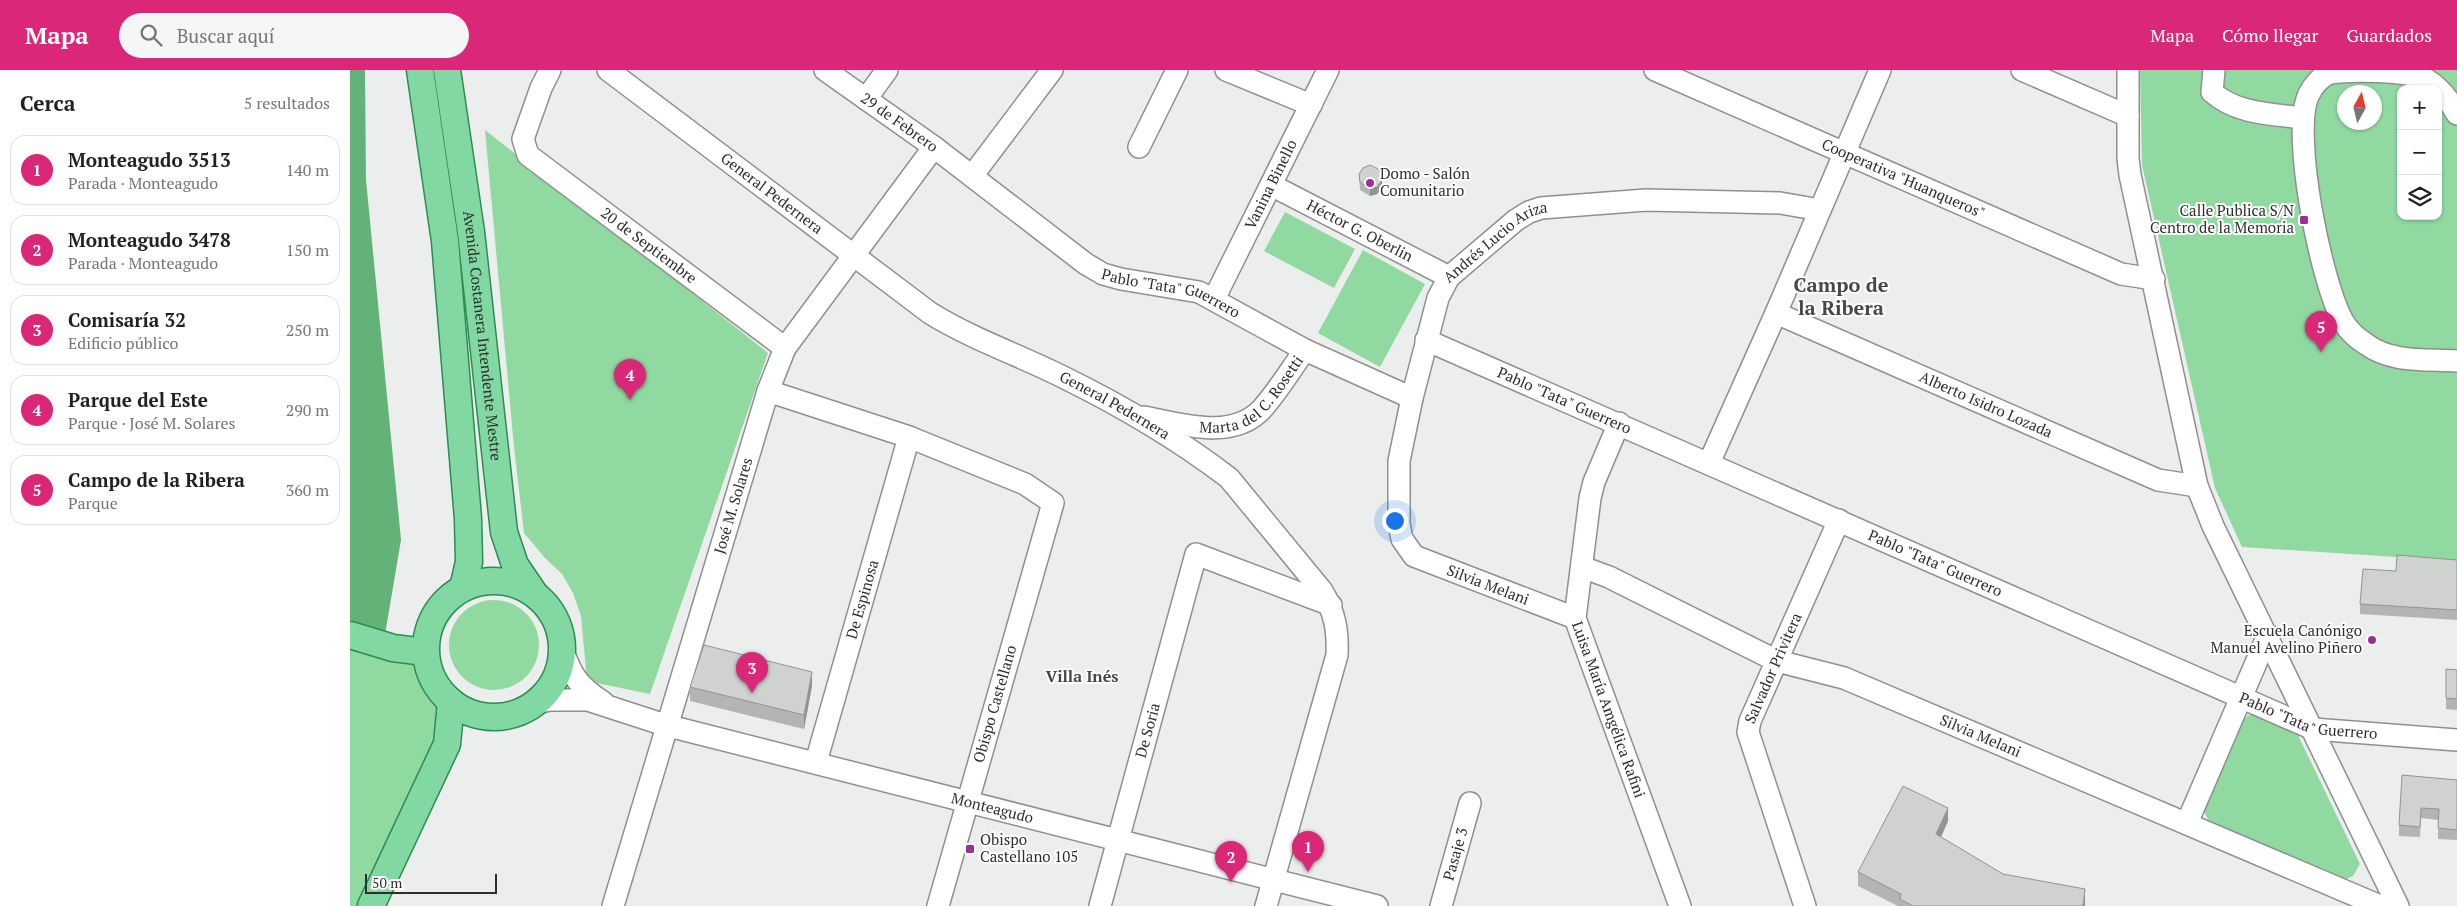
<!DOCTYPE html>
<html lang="es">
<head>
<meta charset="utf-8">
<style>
	:root { --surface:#fff; --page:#f6f6f6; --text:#202124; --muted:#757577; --line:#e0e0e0; --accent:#db2777 }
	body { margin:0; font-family:"PT Serif",serif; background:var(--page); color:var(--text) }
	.controls { position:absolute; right:15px; top:15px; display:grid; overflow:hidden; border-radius:10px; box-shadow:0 1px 4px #0004 }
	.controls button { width:45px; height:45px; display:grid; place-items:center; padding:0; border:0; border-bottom:1px solid var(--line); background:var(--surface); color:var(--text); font:25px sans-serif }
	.compass { position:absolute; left:1987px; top:15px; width:45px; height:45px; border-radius:50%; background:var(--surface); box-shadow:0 1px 4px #0004; rotate:8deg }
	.scale { position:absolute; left:15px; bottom:12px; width:132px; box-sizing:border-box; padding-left:5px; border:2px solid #2d2e2d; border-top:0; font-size:14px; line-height:18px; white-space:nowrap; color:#2d2e2d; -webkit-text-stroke:4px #fff; paint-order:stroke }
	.you { position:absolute; left:1044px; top:450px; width:18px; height:18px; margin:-12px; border:4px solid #fff; border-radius:50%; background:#1a73e8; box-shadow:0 0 0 8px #1a73e833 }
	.badge { display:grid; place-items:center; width:32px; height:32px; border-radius:50%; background:var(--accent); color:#fff; font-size:16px; font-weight:700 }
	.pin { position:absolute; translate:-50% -41px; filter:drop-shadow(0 1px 2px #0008) }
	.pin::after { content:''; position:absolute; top:26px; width:18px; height:15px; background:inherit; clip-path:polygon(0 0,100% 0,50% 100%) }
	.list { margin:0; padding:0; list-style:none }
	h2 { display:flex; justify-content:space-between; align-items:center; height:65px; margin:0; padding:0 20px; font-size:21px }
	h2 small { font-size:16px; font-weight:400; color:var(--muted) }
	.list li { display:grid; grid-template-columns:32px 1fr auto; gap:15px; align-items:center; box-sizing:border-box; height:70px; margin:0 10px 10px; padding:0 10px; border:1px solid var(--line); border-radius:15px }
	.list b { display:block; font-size:19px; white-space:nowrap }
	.list p { margin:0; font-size:16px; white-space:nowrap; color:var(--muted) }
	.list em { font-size:16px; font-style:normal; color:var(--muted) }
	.icon { flex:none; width:28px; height:28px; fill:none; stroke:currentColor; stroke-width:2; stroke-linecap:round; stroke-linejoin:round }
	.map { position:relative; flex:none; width:2107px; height:836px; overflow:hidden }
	header { display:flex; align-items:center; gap:30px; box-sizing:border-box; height:70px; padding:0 25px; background:var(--accent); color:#fff }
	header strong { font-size:24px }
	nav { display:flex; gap:28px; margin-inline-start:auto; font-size:18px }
	.search { width:350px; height:45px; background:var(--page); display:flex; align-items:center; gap:12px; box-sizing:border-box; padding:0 18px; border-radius:28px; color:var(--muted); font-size:19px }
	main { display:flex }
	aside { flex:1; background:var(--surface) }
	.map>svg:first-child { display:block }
</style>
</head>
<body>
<header>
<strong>Mapa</strong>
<div class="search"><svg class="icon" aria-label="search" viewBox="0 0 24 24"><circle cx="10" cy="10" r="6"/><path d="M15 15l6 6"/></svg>Buscar aquí</div>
<nav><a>Mapa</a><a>Cómo llegar</a><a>Guardados</a></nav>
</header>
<main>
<aside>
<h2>Cerca<small>5 resultados</small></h2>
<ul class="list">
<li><span class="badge">1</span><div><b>Monteagudo 3513</b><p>Parada · Monteagudo</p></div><em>140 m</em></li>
<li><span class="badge">2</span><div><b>Monteagudo 3478</b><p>Parada · Monteagudo</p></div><em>150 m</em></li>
<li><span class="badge">3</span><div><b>Comisaría 32</b><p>Edificio público</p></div><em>250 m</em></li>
<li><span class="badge">4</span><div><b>Parque del Este</b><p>Parque · José M. Solares</p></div><em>290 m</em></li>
<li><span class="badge">5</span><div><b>Campo de la Ribera</b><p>Parque</p></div><em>360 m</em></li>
</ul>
</aside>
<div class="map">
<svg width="2107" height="836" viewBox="0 0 2107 836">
	<rect width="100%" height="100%" fill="#ebeeec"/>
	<g fill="#90d9a1" fill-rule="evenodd">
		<path d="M1790 0H2107V491L1892 477 1865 418 1792 95ZM2051 19H2088V146H2051ZM1994 22H2024V52H1994Z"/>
		<path d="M135 60 418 283 300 624 237 611 231 546 223 523 212 504 195 488 174 463 164 377Z"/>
		<path d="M935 142 1005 179 984 218 914 181Z"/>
		<path d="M1013 180 1075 214 1030 297 968 263Z"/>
		<circle cx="144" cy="575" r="45"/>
		<path d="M0 565 75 582 85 614 101 632 21 836H0Z"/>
		<path d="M1904 642 1945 659 2010 794 2003 806 1994 810 1859 751 1853 740 1893 649Z"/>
	</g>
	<path fill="#63b378" d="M0 0H15L16 110 51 470 31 588 0 579Z"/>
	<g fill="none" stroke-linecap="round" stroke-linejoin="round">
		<g stroke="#8e908e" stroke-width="24">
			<g id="minor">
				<path id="s1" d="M200 0 191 18 173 69 178 85 435 278"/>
				<path id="s2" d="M258 0 580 243C622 269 669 285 713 307 770 335 828 369 879 408L972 521C985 542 988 561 987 585L916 836"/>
				<path id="s3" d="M475 0 584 77 736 194 753 204 771 209 849 222 955 280 1062 328"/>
				<path d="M876 0 961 35"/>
				<path id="s4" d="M1305 0 1771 204 1804 209"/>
				<path d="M1672 0 1778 46"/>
				<path d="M1778 0V88L1780 105 1847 416 1863 456 2048 836"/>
				<path d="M1864 0 1862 22C1886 44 1922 44 1953 48"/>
				<path d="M516 29 537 0"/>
				<path d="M2107 44C2100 31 2090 18 2077 10 2058 0 2000 0 1980 3 1971 6 1963 16 1959 24 1940 62 1972 217 1994 253 1999 261 2008 269 2016 274 2041 293 2076 289 2107 291"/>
				<path d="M789 77 827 0"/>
				<path d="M622 106 702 0"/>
				<path id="s5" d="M921 115 1099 207"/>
				<path id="s6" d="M864 229 978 0"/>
				<path id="s7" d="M1426 243 1808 410 1847 416"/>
				<path id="s8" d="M1076 270 1963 659 2107 670"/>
				<path d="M418 321 559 367 675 414 703 433 588 836"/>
				<path id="s9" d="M794 347C831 354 882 371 912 339 928 321 941 299 955 280"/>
				<path id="s10" d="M1269 353 1244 412 1240 428 1225 548 1330 836"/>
				<path d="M1359 393 1426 243 1530 0"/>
				<path id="s11" d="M1232 497 1259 507 1427 591 1494 608 2030 836"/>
				<path id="s12" d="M1225 548 1064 486 1052 469 1049 454V391L1062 328 1088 228 1099 207 1166 150 1179 142 1191 138 1296 130 1430 133 1470 140"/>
				<path d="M212 578C221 605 228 616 253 632"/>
				<path id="s13" d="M185 633 200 630H238L315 655 1027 836"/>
				<path id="s14" d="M466 692 559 367"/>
				<path d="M1837 753 1918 565"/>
				<path id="s15" d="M263 836 418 321 435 278 584 77"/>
				<path id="s16" d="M750 836 846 484 981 535"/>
				<path id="s17" d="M1091 836 1120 733"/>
				<path id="s18" d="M1455 836 1398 662 1400 651 1489 450"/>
			</g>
		</g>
		<g stroke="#2e8c51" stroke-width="29">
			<g id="major">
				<path d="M70 0 95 171 118 449 119 492 113 518"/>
				<path id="s19" d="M97 0 121 162 154 462 165 495 184 523"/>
				<circle cx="144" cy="579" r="68"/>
				<path d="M0 565 43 578 75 582"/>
				<path d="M21 836 97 674 101 632"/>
			</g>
		</g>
		<use href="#minor" stroke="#fff" stroke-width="21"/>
		<use href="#major" stroke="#82d8a2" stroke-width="26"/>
	</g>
	<g fill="#b3b5b3">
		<path d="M1009 104 1032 118 1027 124 1020 126 1010 120Z"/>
		<path d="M2107 490V550L2010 544V534L2046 501Z"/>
		<path d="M2096 599 2107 600V640L2096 639Z"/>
		<path d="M462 616 454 659 340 631V617Z"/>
		<path d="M2107 710V770L2088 769V750L2071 748 2070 767 2049 766V755Z"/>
		<path d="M1598 751 1591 767 1653 804 1735 833V836H1548L1508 816V802Z"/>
	</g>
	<g fill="#929392">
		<path d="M1032 110V118L1027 124 1020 126V119Z"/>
		<path d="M462 602V616L454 659V645Z"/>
		<path d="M1598 738V751L1586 778V764Z"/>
		<path d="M1735 819V836H1733Z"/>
	</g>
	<g fill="#d0d2d0" stroke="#929392">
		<path d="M1020 95 1030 100 1032 110 1027 117 1020 119 1010 112 1009 104 1013 98Z"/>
		<path d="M2047 485 2107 490V540L2010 534 2013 499 2046 501Z"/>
		<path d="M354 575 462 602 454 645 340 617Z"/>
		<path d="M2096 599 2107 600V629L2096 628Z"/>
		<path d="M2052 705 2107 710V760L2088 758 2089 739 2071 738 2070 757 2049 755Z"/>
		<path d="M1553 716 1598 738 1586 764 1653 804 1735 819 1733 836H1563L1550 829 1551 824 1508 802Z"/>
	</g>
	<g fill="#9a3093" stroke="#fff" stroke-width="2">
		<circle cx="1020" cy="113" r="5"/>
		<rect x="1949" y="145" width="10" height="10" rx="2.5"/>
		<circle cx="2022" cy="570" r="5"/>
		<rect x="615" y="774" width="10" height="10" rx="2.5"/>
	</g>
	<g text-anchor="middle" stroke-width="4" stroke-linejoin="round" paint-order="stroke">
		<g font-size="15" fill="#2d2e2d" stroke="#fff">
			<text dy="5" stroke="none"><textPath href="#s3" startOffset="91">29 de Febrero</textPath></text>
			<text dy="5" stroke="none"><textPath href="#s4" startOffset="271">Cooperativa "Huanqueros"</textPath></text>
			<text dy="5" stroke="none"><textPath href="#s6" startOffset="128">Vanina Binello</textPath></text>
			<text dy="5" stroke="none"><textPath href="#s2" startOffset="205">General Pedernera</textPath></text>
			<text dy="5" stroke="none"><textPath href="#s5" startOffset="100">Héctor G. Oberlin</textPath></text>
			<text dy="5" stroke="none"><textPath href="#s1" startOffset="242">20 de Septiembre</textPath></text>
			<text dy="5" stroke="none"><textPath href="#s12" startOffset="522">Andrés Lucio Ariza</textPath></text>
			<text dy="5" stroke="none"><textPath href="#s3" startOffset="416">Pablo "Tata" Guerrero</textPath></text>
			<text dy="5" stroke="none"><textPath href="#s19" startOffset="268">Avenida Costanera Intendente Mestre</textPath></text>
			<text dy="5" stroke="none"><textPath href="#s9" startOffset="122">Marta del C. Rosetti</textPath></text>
			<text dy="5" stroke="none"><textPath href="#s8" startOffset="151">Pablo "Tata" Guerrero</textPath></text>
			<text dy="5" stroke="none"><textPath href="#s7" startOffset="229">Alberto Isidro Lozada</textPath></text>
			<text dy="5" stroke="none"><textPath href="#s2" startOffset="610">General Pedernera</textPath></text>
			<text dy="5" stroke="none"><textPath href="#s15" startOffset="418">José M. Solares</textPath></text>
			<text dy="5" stroke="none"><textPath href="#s8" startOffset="556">Pablo "Tata" Guerrero</textPath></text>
			<text transform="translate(1138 515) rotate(21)" y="5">Silvia Melani</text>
			<text dy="5" stroke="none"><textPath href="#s14" startOffset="169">De Espinosa</textPath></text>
			<text dy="5" stroke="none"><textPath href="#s18" startOffset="252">Salvador Privitera</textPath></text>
			<text transform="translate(645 634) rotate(-74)" y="5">Obispo Castellano</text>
			<text dy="5" stroke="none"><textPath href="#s10" startOffset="299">Luisa María Amgélica Rafini</textPath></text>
			<text dy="5" stroke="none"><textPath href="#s8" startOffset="961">Pablo "Tata" Guerrero</textPath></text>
			<text dy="5" stroke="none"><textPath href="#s16" startOffset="182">De Soria</textPath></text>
			<text dy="5" stroke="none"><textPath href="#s11" startOffset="434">Silvia Melani</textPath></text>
			<text dy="5" stroke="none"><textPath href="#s13" startOffset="472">Monteagudo</textPath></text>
			<text dy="5" stroke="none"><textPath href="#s17" startOffset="54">Pasaje 3</textPath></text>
		</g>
		<g font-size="15" fill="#2d2e2d" stroke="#fff" text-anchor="start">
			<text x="1030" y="109">Domo - Salón<tspan x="1030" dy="17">Comunitario</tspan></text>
			<text x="1944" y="146" text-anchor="end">Calle Publica S/N<tspan x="1944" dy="17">Centro de la Memoria</tspan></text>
			<text x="2012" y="566" text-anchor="end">Escuela Canónigo<tspan x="2012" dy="17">Manuel Avelino Piñero</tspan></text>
			<text x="630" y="775">Obispo<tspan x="630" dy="17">Castellano 105</tspan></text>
		</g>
		<g font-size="16" font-weight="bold" fill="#454846" stroke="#fff">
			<text x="732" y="612">Villa Inés</text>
		</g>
		<g font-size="20" font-weight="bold" fill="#454846" stroke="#fff">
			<text x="1491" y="222">Campo de<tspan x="1491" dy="23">la Ribera</tspan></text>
		</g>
	</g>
</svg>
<div class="controls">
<button>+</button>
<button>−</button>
<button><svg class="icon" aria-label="layers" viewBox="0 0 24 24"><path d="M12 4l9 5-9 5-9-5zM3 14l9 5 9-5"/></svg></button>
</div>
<svg class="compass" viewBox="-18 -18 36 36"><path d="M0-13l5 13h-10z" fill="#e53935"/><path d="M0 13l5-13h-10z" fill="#757577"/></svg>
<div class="scale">50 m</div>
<div class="you"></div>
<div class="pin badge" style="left:958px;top:802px">1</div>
<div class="pin badge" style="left:881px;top:812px">2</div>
<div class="pin badge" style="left:402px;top:623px">3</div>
<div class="pin badge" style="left:280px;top:330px">4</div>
<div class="pin badge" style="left:1971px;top:282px">5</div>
</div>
</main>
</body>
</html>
